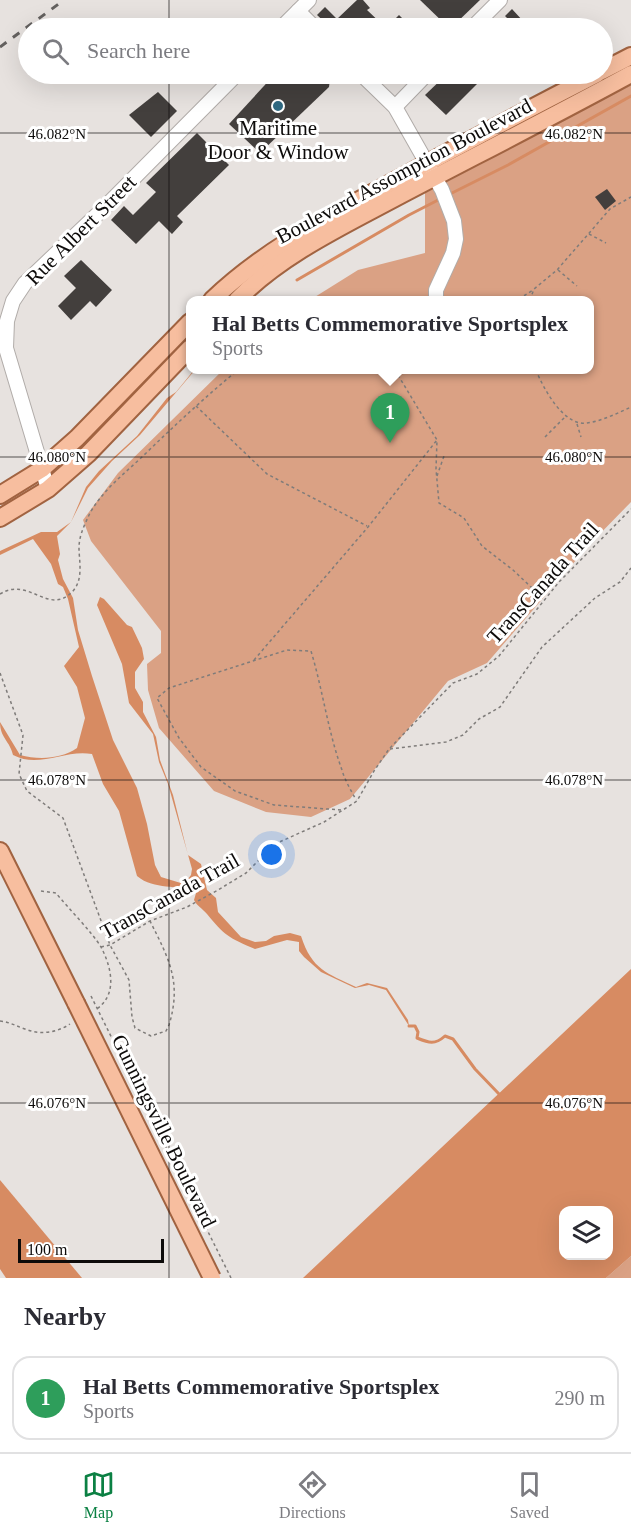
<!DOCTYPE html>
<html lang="en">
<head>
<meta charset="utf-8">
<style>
	:root { --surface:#fff; --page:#f2f2f3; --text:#2b2b33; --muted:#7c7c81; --line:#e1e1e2; --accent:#0b8043 }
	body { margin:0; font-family:"Times New Roman",serif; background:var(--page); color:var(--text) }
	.controls { position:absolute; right:18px; bottom:18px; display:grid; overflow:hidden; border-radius:12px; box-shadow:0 6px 24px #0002 }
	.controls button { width:54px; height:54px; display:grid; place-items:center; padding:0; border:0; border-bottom:2px solid var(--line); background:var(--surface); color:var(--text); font:30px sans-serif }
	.scale { position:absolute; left:18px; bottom:15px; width:146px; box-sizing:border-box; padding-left:6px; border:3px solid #0d0b0a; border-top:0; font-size:16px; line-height:21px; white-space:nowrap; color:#0d0b0a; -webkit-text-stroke:4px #fff; paint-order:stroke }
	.you { position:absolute; left:272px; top:855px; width:21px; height:21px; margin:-15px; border:4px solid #fff; border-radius:50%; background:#1a73e8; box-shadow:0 0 0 9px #1a73e833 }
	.badge { display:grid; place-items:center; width:39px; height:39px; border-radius:50%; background:var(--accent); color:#fff; font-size:20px; font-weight:700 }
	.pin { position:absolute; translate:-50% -50px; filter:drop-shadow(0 2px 3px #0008) }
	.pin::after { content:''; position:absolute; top:32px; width:21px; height:18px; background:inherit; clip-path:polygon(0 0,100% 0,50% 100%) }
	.popup { position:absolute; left:186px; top:296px; width:408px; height:78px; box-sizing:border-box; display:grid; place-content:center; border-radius:12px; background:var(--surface); filter:drop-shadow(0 2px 4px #0005); font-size:20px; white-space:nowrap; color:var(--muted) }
	.popup b { font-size:22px; color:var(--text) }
	.popup::after { content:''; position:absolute; left:50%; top:100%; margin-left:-12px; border:12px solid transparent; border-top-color:var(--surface) }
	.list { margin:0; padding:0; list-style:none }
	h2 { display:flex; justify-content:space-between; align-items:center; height:78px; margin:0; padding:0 24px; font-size:26px }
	h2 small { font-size:20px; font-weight:400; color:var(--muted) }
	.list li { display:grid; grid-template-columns:39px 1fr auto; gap:18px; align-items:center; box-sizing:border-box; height:84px; margin:0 12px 12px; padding:0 12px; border:2px solid var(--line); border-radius:18px }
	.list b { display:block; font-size:22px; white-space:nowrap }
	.list p { margin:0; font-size:20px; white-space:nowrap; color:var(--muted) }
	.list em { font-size:20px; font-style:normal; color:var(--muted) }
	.icon { flex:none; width:33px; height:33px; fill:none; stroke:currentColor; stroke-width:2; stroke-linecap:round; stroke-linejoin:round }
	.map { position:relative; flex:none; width:631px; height:1278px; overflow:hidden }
	.search { position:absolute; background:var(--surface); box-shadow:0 6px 24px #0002; left:18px; right:18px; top:18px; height:66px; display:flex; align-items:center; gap:15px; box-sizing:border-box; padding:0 21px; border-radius:33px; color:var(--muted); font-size:22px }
	.sheet { height:174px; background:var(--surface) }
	nav { display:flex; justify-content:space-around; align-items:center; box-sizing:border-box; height:84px; border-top:2px solid var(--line); background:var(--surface); font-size:16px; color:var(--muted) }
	nav a { display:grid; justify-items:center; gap:3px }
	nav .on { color:var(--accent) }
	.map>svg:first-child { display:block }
</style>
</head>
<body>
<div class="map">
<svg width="631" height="1278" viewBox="0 0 631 1278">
	<rect width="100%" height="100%" fill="#e7e2df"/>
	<g fill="#daa184">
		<path d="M631 85V502L590 544 487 663 448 681 350 799 311 817 266 812 214 791 159 728 148 690 147 664 161 653V631L91 541 83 520 118 473 223 370H590V300H310L358 270 425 253V193Z"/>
		<path d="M631 1256V1278H606Z"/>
	</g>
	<g fill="#d78b62" fill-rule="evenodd">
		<path d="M194 370H195L140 435 112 461 88 488 71 522 57 536 60 554 58 560 63 579 73 598 78 630 92 676 113 740 137 788 147 824 155 865 161 877 184 884 191 875 192 869 168 784 159 762 153 734 129 703 122 664 97 605 100 597 104 599 127 625 132 627 142 648 144 659 135 672V688L143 702V712L156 737 160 760 173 795 188 855 201 864 207 890 216 898 218 912 241 937 255 942 266 941 274 936 290 933 301 936C312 970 327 973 356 987L367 983 387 988 408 1020 409 1026 386 990 369 985 355 988 321 972 304 957 299 951V942L287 940 255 949C229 938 224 935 207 914 202 908 197 906 194 900L196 893C177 883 155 891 137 876L119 811 103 784 92 754C65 749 39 769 13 755 10 741 0 738 0 722L20 755C39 760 61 759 77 748L85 718 77 687 64 666 79 647 68 599 63 587 58 584 51 564 33 539 0 555V551L41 532H57L71 522 86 487 99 471 137 436 167 398 176 392Z"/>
		<path d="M631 969V1256L606 1278H303ZM608 1210V1256H564V1210Z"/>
		<path d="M0 1180 82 1278H6L0 1269Z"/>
	</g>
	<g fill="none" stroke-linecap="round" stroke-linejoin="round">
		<g stroke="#d78b62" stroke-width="3">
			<path d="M448 195 508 165 631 96"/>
			<path d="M297 280 409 215 442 198"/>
			<path d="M409 1026H415L418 1032 417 1038C429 1043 435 1045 445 1036L453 1039 475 1069 499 1094"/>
		</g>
	</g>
	<g fill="#433f3d">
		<path d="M357 0H363L370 8 367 10 386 28H331L317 15 325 7 337 19Z"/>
		<path d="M420 0H480L451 28H449Z"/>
		<path d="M512 9 523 21 516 28H513L505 20 507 18 505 16Z"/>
		<path d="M399 15 407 23 401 28H386Z"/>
		<path d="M275 74H324L330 79 329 87 260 153 229 124Z"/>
		<path d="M447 74H487L446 115 425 95Z"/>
		<path d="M158 92 177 111 151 137 129 115Z"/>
		<path d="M197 133 229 165 177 216 183 222 172 234 159 221 136 244 111 220 124 206 133 215 156 192 146 183Z"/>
		<path d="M607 189 616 201 605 210 595 197Z"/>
		<path d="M81 260 112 290 96 307 90 301 71 320 58 306 76 288 64 276Z"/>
	</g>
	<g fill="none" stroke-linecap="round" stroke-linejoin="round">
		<g stroke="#b1aca9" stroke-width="16">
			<g id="minor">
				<path d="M298 11 315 28"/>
				<path d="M281 28 309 0"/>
				<path d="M472 28 500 0"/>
				<path d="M361 74 395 107 442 190 454 221 456 239 453 253 436 290V300"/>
				<path d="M395 107 427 74"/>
				<path d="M48 489 6 348 7 321 13 301 25 283 104 208 237 74"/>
			</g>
		</g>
		<g stroke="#a16341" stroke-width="20">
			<g id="major">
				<path d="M602 71 631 56"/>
				<path d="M212 300C263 251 325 219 387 185 457 147 527 110 597 74"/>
				<path d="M237 300C281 255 341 227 397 197 475 156 554 116 631 74"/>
				<path d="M0 495 42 469 77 438 190 322"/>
				<path d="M0 518 48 489 88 454 190 348"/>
				<path d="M0 851 76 1003"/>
			</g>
		</g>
		<g stroke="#7f7c7a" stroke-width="1.5" stroke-dasharray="3 3" stroke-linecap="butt">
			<path d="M589 234 606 243"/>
			<path d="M558 270 577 286"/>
			<path d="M519 299 533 290"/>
			<path d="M325 300 338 299 340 300"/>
			<path d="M514 300 519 299 520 300"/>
			<path d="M530 300 534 289 557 270 610 209 631 197"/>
			<path d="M395 370 437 440 436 469 439 503 464 518 482 546 513 570 531 587 545 596"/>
			<path d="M536 370C543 388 564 427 587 423 602 421 618 413 631 407"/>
			<path d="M196 406 267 474 367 526"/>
			<path d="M577 424 581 437"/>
			<path d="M545 437 566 416"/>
			<path d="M437 476 444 456"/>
			<path d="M0 594C29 576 48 616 72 592 84 580 79 561 79 548 79 535 85 524 90 513 103 490 124 474 143 456 174 426 205 397 238 370"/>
			<path d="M254 660 368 527 437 440"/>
			<path d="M0 673 23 735 19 774 27 791 63 818 110 945 129 980 132 1017 135 1028 151 1036 166 1031 169 1025C182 982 169 959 150 921"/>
			<path d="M390 749 446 742 463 735 479 719 500 707 542 647 595 598 620 582 631 568"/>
			<path d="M341 810 274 805 235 791 201 767 179 738 157 698 169 688 287 650 311 651C323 691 328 732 342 770 345 781 351 790 356 800"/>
			<path d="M41 891 56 893C68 908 92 932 101 947 112 968 118 996 95 1010"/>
			<path d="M101 947 110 945 150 921 187 907 218 890 246 873 275 844 324 822 357 801 374 771 389 749 453 683 477 674 499 656 559 582 631 509"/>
			<path d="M0 1021C10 1022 18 1027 28 1030 42 1035 58 1032 70 1024"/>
		</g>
		<use href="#minor" stroke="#fff" stroke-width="14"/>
		<use href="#major" stroke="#f7be9f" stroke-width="16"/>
		<path stroke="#64615f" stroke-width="3" stroke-dasharray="8 8" stroke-linecap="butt" d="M0 47 64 0"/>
		<g stroke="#a16341" stroke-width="20" stroke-linecap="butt">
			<path id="major-bridge" d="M76 1003 212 1278"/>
		</g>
		<path stroke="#7f7c7a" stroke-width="1.5" stroke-dasharray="3 3" stroke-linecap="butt" d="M91 996 231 1278"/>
		<use href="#major-bridge" stroke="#f7be9f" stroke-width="16"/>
	</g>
	<path fill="none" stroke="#0d0b0a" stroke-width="1.5" stroke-opacity="0.45" d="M169 0V28M169 74V1278M0 133H631M0 457H631M0 780H631M0 1103H631"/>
	<circle fill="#2f6982" stroke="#fff" stroke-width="2" cx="278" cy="106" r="6"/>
	<g text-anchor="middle" stroke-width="6" stroke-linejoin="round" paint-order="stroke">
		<g font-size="21" fill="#0d0b0a" stroke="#fff">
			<text x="278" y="135">Maritime<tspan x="278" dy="24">Door &amp; Window</tspan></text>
		</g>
		<g font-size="21" fill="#0d0b0a" stroke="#fff">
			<text transform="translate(404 171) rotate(-28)" y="7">Boulevard Assomption Boulevard</text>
			<text transform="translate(81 230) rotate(-45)" y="7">Rue Albert Street</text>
			<text transform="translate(543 583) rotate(-48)" y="7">TransCanada Trail</text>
			<text transform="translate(170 896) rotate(-29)" y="7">TransCanada Trail</text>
			<text transform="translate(164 1131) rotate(64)" y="7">Gunningsville Boulevard</text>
		</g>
	</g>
	<g font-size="15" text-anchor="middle" fill="#0d0b0a" stroke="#fff" stroke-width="6" stroke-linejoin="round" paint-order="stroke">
		<text x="57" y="139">46.082°N</text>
		<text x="574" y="139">46.082°N</text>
		<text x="57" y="462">46.080°N</text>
		<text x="574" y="462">46.080°N</text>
		<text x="57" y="785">46.078°N</text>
		<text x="574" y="785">46.078°N</text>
		<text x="57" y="1108">46.076°N</text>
		<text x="574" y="1108">46.076°N</text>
	</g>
</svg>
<div class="controls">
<button><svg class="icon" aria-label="layers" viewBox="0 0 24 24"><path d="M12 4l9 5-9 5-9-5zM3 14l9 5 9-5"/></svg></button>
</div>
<div class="scale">100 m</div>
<div class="you"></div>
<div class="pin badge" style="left:390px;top:443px;background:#2e9e5b">1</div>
<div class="popup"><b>Hal Betts Commemorative Sportsplex</b>Sports</div>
<div class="search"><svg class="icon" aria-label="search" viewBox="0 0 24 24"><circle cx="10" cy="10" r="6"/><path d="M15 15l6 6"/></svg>Search here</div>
</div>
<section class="sheet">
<h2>Nearby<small></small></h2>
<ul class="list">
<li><span class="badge" style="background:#2e9e5b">1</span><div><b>Hal Betts Commemorative Sportsplex</b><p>Sports</p></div><em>290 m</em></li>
</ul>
</section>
<nav>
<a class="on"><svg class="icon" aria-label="map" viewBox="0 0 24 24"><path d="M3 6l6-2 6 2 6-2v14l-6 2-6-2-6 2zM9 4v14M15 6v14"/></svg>Map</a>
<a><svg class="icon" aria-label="directions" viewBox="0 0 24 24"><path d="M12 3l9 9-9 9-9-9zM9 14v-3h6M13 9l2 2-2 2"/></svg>Directions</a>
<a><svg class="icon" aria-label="saved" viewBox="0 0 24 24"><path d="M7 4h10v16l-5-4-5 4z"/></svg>Saved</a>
</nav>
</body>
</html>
